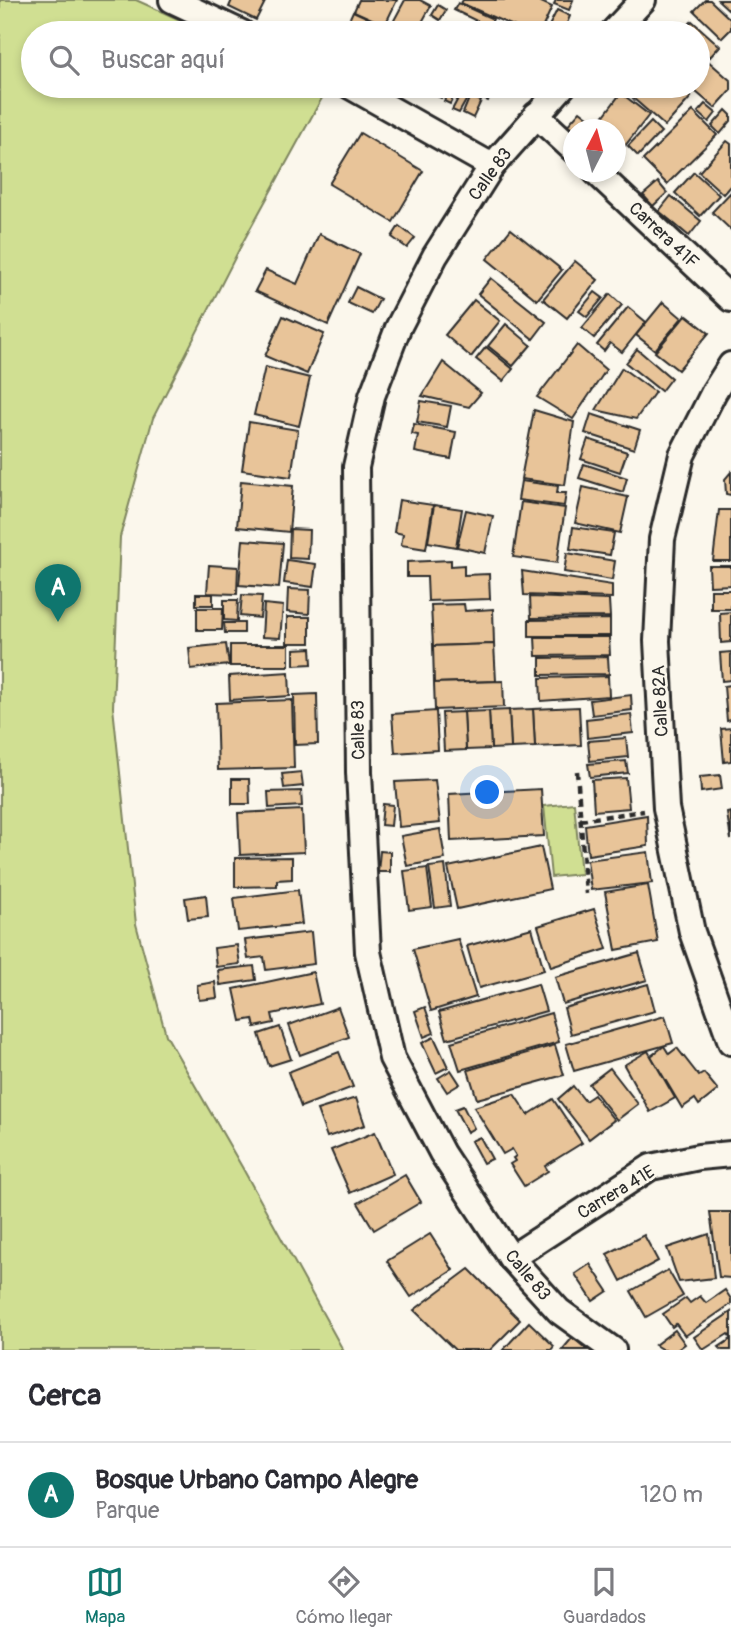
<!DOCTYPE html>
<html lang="es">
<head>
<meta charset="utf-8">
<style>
	:root { --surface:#fff; --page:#f7f7f7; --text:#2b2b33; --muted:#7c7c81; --line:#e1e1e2; --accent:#0f766e }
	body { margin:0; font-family:Pangolin,sans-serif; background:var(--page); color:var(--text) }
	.compass { position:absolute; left:563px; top:119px; width:63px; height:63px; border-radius:50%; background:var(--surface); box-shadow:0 4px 10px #0003; rotate:6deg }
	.you { position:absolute; left:488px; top:793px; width:24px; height:24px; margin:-18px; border:5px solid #fff; border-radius:50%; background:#1a73e8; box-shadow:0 0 0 10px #1a73e833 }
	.badge { display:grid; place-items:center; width:46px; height:46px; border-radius:50%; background:var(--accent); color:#fff; font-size:23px; font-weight:700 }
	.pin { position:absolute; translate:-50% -58px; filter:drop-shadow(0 2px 4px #0008) }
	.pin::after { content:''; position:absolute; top:37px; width:24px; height:21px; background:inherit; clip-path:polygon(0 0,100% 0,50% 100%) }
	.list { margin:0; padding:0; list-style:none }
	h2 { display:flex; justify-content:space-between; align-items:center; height:91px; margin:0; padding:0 28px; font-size:30px }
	h2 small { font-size:23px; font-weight:400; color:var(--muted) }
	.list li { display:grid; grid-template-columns:46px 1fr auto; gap:21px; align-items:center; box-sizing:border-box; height:105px; padding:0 28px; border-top:2px solid var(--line) }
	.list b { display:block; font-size:26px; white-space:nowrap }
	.list p { margin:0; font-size:23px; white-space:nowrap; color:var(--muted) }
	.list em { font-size:23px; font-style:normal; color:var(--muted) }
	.icon { flex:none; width:38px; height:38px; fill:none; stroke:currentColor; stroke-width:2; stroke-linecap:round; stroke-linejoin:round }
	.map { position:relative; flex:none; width:731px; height:1350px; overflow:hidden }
	.search { position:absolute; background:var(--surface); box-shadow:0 4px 10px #0003; left:21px; right:21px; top:21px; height:77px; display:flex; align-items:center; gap:18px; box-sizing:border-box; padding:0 24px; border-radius:38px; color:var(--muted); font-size:26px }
	.sheet { height:196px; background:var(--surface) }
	nav { display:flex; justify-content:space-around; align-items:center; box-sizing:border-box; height:98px; border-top:2px solid var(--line); background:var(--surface); font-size:19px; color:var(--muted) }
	nav a { display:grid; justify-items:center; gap:4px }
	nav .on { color:var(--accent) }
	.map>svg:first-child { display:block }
</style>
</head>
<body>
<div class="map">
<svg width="731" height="1350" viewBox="0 0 731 1350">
	<rect width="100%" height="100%" fill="#fbf7ec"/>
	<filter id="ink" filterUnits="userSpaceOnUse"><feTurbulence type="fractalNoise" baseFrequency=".0143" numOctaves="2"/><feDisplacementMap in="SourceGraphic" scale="14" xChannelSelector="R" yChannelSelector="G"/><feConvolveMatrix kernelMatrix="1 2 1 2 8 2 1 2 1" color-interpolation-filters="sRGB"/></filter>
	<g filter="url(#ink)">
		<g fill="#d0df92" stroke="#7e855e" stroke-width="2">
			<path d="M0 0H136L209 33H33V86H325L328 87 244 240 153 418 120 537 113 707 136 924 166 1035 242 1167 343 1350H0Z"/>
			<path d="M574 803 581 874 551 877 544 806Z"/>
		</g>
		<g fill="#e8c499" stroke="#2b2b2b" stroke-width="2">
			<path d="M232 0H266L256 20 229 7Z"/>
			<path d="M359 0H397L385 25 354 11Z"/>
			<path d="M405 0H420L431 6 416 33H409L392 24Z"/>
			<path d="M463 0H537L552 7 540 33H529L461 3Z"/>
			<path d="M556 0H573L569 10 554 4Z"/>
			<path d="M705 0H710L731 20V29L722 38 694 11Z"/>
			<path d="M718 0H731V12Z"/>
			<path d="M458 3 493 19 489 27 454 10Z"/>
			<path d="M438 5 446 10 440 20 432 15Z"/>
			<path d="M557 10 570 16 563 33H555L547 30Z"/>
			<path d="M353 11 377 22 372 33H343Z"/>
			<path d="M692 21 720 46 710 57 698 46V33H684L682 32Z"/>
			<path d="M474 22 499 31 498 33 470 32Z"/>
			<path d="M445 24 460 31 459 33H441Z"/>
			<path d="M707 60 731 81V90L715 108 689 86H698V70Z"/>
			<path d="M417 86H447L441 98Z"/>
			<path d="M456 86H494L488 101 455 87Z"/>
			<path d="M631 86H678L691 97 665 126 626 92Z"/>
			<path d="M450 89 456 92 450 104 444 101Z"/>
			<path d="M461 93 468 97 459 113 452 110Z"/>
			<path d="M621 93 649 115 624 147 616 141V130H601L596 126Z"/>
			<path d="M470 96 481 101 473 118 463 113Z"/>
			<path d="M705 104 716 113 709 122 698 112Z"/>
			<path d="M726 110 731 115V121L720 134 712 126Z"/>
			<path d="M580 111 589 118 579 130H574V135L565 128Z"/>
			<path d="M693 111 717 135 667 184 643 160Z"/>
			<path d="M651 122 661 132 638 156 628 146Z"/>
			<path d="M360 133 423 171 393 222 329 184Z"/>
			<path d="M727 141 731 144V185L723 194 699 172Z"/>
			<path d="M616 149 623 157 616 164Z"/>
			<path d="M694 172 719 195 700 216 675 193Z"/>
			<path d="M658 182 667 193 653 206 643 195Z"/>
			<path d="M731 192V230L712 212Z"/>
			<path d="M671 196 701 221 689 236 659 211Z"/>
			<path d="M399 226 415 238 407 248 392 237Z"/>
			<path d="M511 229 562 270 537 300 487 259Z"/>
			<path d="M319 234 360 254 328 325 255 291 266 270 297 284Z"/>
			<path d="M575 261 598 280 567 318 543 299Z"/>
			<path d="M491 278 546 322 533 339 478 294Z"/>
			<path d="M356 287 380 299 372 314 348 303Z"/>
			<path d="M595 292 603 298 587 317 579 311Z"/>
			<path d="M610 294 622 305 594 338 582 328Z"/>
			<path d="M474 300 500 321 471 357 445 335Z"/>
			<path d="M663 302 682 318 655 350 636 335Z"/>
			<path d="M628 307 646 322 622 352 610 343 604 351 597 345Z"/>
			<path d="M686 315 709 333 678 370 655 352Z"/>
			<path d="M283 316 324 334 307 374 265 356Z"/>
			<path d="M506 324 531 345 513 366 488 346Z"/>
			<path d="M577 345 606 370 573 419 537 397Z"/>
			<path d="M486 347 513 369 503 381 476 359Z"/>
			<path d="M637 349 671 378 661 391 626 363Z"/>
			<path d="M443 362 481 393 469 407 422 396Z"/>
			<path d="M265 367 310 378 299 426 254 415Z"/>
			<path d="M622 368 655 392 636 419 596 410Z"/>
			<path d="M421 401 451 406 447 427 417 422Z"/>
			<path d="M534 410 574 422 565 485 521 479Z"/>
			<path d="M591 414 640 430 634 449 585 433Z"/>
			<path d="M249 422 298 430 291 477 242 470Z"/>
			<path d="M414 424 456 432 451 459 415 452 418 435 412 434Z"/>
			<path d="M588 439 627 452 620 472 581 459Z"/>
			<path d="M584 464 627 478 623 492 579 478Z"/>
			<path d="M731 472V495L726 494 725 479Z"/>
			<path d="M241 481 293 486 289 532 237 527Z"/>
			<path d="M521 481 558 486 557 493H566L564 506 518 500Z"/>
			<path d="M583 487 628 497 620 533 575 523Z"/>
			<path d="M399 500 433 505 426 549 401 545 403 534 394 532Z"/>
			<path d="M521 502 565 508 557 563 513 557Z"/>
			<path d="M434 505 462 509 456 547 428 542Z"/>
			<path d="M466 510 493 516 485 553 457 547Z"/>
			<path d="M719 510H731V561H713Z"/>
			<path d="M573 527 614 533 610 555 570 549Z"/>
			<path d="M290 529 309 530 308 559 289 558Z"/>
			<path d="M243 540 283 543 279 588 239 585Z"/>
			<path d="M567 553 615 561 612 580 564 572Z"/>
			<path d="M287 560 316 564 313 587 284 583Z"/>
			<path d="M451 560V566L464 565V575L489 574 490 599 428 601 427 577H407V562Z"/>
			<path d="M209 565 238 567 237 594 207 593Z"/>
			<path d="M709 566H731V585L710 586Z"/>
			<path d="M522 571 612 585V598L524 595Z"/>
			<path d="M288 589 310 590 309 614 287 612Z"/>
			<rect x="711" y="590" width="20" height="19"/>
			<rect x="196" y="594" width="17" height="11"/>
			<path d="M242 595 262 596 260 618 240 616Z"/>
			<path d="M530 597 609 600 610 617 531 618Z"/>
			<path d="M224 600H238L237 621 224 620Z"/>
			<path d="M264 604 283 606 280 638 262 637Z"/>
			<path d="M464 604 465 611 493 609 494 644 433 646 431 605Z"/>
			<path d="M197 608H223L222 630H197Z"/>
			<path d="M731 612V642L721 643 720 613Z"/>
			<rect x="287" y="617" width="23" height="26"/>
			<path d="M610 619V636H529V620Z"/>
			<path d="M224 623H244V633H225Z"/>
			<path d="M535 637H609L610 655 536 656Z"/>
			<path d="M226 644 229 665 191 669 189 648Z"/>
			<path d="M494 644 496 681 434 683 433 646Z"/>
			<rect x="230" y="645" width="59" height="21"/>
			<path d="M311 648 312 664 294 665V649Z"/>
			<path d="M731 652V680L722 681 720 653Z"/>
			<path d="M608 657 609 674 540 675V658Z"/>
			<path d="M289 672 290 696 230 700 229 676Z"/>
			<path d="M608 676 609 696 541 701 540 678Z"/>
			<path d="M503 681 504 707 435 710 434 683Z"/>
			<path d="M731 685V720L727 721 724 686Z"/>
			<path d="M317 694 318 744 295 745 294 695Z"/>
			<path d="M631 695 632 710 592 715 590 700Z"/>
			<path d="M292 700 294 768 218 770 216 703Z"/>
			<path d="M579 707 581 745 535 747 533 709Z"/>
			<path d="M533 709 535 747 511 748 509 710Z"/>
			<path d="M509 710 511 748 491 749 489 711Z"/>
			<path d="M436 711 438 750 395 753 392 714Z"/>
			<path d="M489 711 491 749 466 750 464 712Z"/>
			<path d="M464 712 466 750 444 751 442 713Z"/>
			<path d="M631 714 633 733 587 738 586 719Z"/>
			<path d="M731 728V761L724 762 721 729Z"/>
			<path d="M626 738 628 757 590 761 588 741Z"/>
			<path d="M626 761 628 773 590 777 588 764Z"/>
			<path d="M301 772 303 786 284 788 282 774Z"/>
			<path d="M720 775 722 789 701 792 700 777Z"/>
			<path d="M626 778 629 808 594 811 592 780Z"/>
			<path d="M232 779H249L250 804H232Z"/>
			<path d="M435 780 440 823 399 827 395 782Z"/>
			<path d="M541 789 544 836 451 841 449 794Z"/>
			<path d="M301 791 302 806 269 808 268 792Z"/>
			<path d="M383 804 393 805 391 826 381 825Z"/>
			<path d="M302 810 304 852 240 855 238 813Z"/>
			<path d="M731 812V840L727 813Z"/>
			<path d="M647 815 648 846 588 855 585 825Z"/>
			<path d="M440 829 445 859 407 866 401 836Z"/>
			<path d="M541 847 550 889 457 909 448 867Z"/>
			<path d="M380 851 390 852V872H378Z"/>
			<path d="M648 852 652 883 591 890 587 860Z"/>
			<path d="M292 857V879L277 880V886L235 887V858Z"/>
			<path d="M445 865 450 906 435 908 429 867Z"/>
			<path d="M427 868 432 907 409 910 404 871Z"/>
			<path d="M648 885 658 942 616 950 605 892Z"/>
			<path d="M298 890 302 924 238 931 234 898Z"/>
			<path d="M206 895 208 917 188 919 185 898Z"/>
			<path d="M594 909 607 949 551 967 538 926Z"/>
			<path d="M532 928 544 970 479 988 467 946Z"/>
			<path d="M311 932 314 964 266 970 264 957 248 959 245 940Z"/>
			<path d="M458 939 476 997 431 1011 413 949Z"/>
			<path d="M237 945 240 964 216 967 214 948Z"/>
			<path d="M639 953 647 980 563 1004 555 977Z"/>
			<path d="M254 966 256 980 220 985 218 970Z"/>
			<path d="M313 972 320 1004 272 1014 274 1023 255 1027 253 1019 241 1021 234 989Z"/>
			<path d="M215 982 217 998 199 1000 197 985Z"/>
			<path d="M538 984 546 1011 447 1039 439 1012Z"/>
			<path d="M648 984 655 1011 571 1034 564 1008Z"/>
			<path d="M338 1007 349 1037 300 1055 289 1025Z"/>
			<path d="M425 1007 434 1033 424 1037 415 1011Z"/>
			<path d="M551 1013 559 1042 460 1070 451 1042Z"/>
			<path d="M665 1016 673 1043 574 1071 566 1044Z"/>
			<path d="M280 1027 291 1059 269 1066 259 1034Z"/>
			<path d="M434 1037 448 1067 436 1073 422 1043Z"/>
			<path d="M555 1045 564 1075 477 1099 468 1070Z"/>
			<path d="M664 1046 669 1054 677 1048 699 1076 704 1073 718 1090 699 1105 695 1099 682 1108 651 1056Z"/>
			<path d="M648 1051 675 1098 650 1112 624 1065Z"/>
			<path d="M339 1052 353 1087 301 1107 288 1072Z"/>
			<path d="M610 1068 638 1104 617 1120 589 1084Z"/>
			<path d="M451 1070 460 1084 447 1092 438 1078Z"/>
			<path d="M573 1086 585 1101 594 1095 614 1120 589 1139 558 1099Z"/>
			<path d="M514 1094 528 1115 553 1099 582 1143 545 1166 548 1171 524 1186 510 1164 515 1161 513 1158 516 1156 512 1149 503 1154 474 1107Z"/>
			<path d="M356 1098 365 1125 327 1137 317 1110Z"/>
			<path d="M463 1106 474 1128 467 1132 455 1109Z"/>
			<path d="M375 1132 393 1174 350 1193 331 1150Z"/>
			<path d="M480 1137 492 1159 483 1163 471 1141Z"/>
			<path d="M405 1175 421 1202 374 1230 358 1203Z"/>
			<path d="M710 1212H731V1278L719 1277Z"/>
			<path d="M430 1234 453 1270 411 1297 387 1261Z"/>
			<path d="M709 1234 714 1278 679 1282 667 1248Z"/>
			<path d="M644 1235 658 1261 621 1281 607 1254Z"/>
			<path d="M590 1264 608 1291 593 1301 575 1274Z"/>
			<path d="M469 1269 520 1320 490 1350H455L414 1310Z"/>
			<path d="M668 1270 683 1296 646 1317 631 1291Z"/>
			<path d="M725 1290 731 1299V1304L685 1336 676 1324 672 1327 663 1314 686 1298 690 1303 700 1296 706 1303Z"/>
			<path d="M731 1312V1338L728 1334 703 1350 694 1337Z"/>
			<path d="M529 1322 554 1346 551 1350H503Z"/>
			<path d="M675 1330 685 1344 677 1350H663L655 1345Z"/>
			<path d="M573 1337 587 1350H562Z"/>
			<path d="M731 1339V1350H722L719 1347Z"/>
		</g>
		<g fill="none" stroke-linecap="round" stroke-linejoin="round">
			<g stroke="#2b2b2b" stroke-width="30">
				<g id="minor">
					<path d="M172 0 242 33"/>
					<path d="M612 33 643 0"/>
					<path d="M350 86 492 166"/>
					<path d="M563 86 492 166 435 256 398 328 372 396 356 467 359 772 368 952 392 1058 442 1153 511 1258 559 1311 613 1350"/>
					<path d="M536 115 574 150"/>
					<path d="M596 172 731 299"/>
					<path d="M731 365 714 392 682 455 662 539 657 641 666 808 692 932 731 1042"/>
					<path d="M511 1258 651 1167 699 1157 731 1154"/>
				</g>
			</g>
			<g stroke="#2b2b2b" stroke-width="4.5" stroke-dasharray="7 5" stroke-linecap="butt">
				<path d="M577 771 586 894"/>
				<path d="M580 820 644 811"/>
			</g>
			<use href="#minor" stroke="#fbf7ec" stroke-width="24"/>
		</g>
	</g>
	<g text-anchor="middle" stroke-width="5" stroke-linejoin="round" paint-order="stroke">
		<g font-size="18" fill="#2b2b2b" stroke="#fbf7ec">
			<text transform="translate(490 174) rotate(-54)" y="6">Calle 83</text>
			<text transform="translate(664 235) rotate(43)" y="6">Carrera 41F</text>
			<text transform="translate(660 701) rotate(-93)" y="6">Calle 82A</text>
			<text transform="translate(358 730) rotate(-91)" y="6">Calle 83</text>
			<text transform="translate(616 1192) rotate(-31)" y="6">Carrera 41E</text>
			<text transform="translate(528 1275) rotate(50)" y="6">Calle 83</text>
		</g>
	</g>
</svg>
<svg class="compass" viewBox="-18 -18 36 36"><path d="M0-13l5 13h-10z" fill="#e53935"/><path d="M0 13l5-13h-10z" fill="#7c7c81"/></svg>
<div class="you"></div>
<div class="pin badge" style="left:58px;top:622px">A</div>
<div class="search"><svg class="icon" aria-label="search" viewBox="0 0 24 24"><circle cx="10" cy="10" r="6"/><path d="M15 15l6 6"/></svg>Buscar aquí</div>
</div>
<section class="sheet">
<h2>Cerca<small></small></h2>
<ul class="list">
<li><span class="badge">A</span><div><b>Bosque Urbano Campo Alegre</b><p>Parque</p></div><em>120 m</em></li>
</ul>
</section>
<nav>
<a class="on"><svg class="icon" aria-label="map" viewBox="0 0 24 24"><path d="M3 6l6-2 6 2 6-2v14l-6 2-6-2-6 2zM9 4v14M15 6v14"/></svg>Mapa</a>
<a><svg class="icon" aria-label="directions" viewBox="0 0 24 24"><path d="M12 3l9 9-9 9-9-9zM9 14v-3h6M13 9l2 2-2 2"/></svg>Cómo llegar</a>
<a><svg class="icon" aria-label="saved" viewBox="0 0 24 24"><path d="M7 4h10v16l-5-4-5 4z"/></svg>Guardados</a>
</nav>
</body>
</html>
